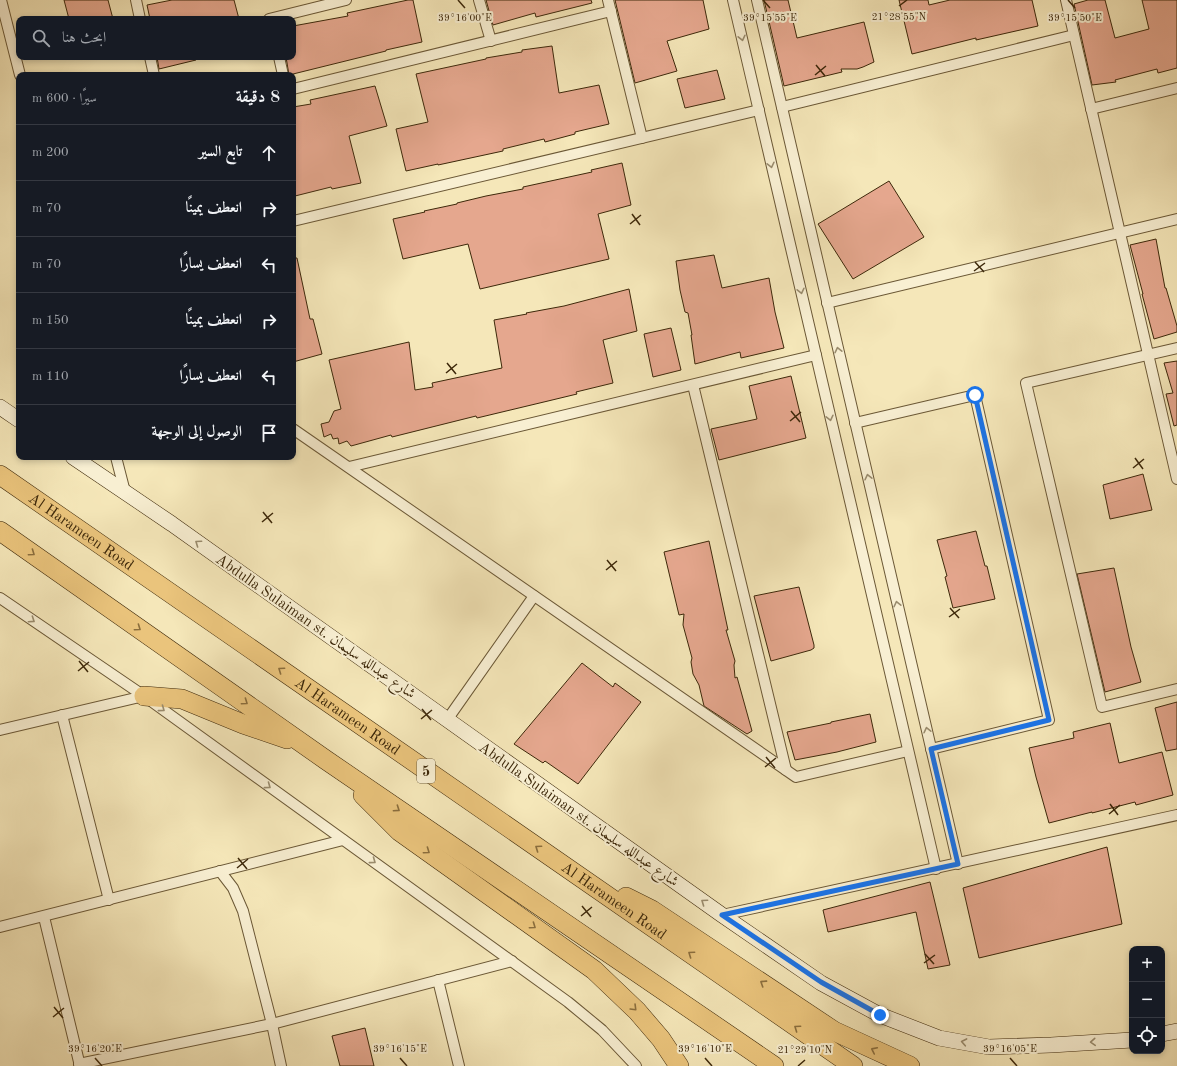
<!DOCTYPE html>
<html lang="ar">
<head>
<meta charset="utf-8">
<style>
	:root { --surface:#171b24; --page:#242831; --text:#f1f3f6; --muted:#9ea1a6; --line:#363941 }
	body { margin:0; font-family:"Old Standard TT",Amiri,serif; background:var(--page); color:var(--text); direction:rtl }
	.controls { position:absolute; right:12px; bottom:12px; display:grid; overflow:hidden; border-radius:8px; box-shadow:0 2px 6px #0003 }
	.controls button { width:36px; height:36px; display:grid; place-items:center; padding:0; border:0; border-bottom:1px solid var(--line); background:var(--surface); color:var(--text); font:20px sans-serif }
	.stop { position:absolute; width:12px; height:12px; margin:-9px; border:3px solid #1a73e8; border-radius:50%; background:#fff }
	.stop.end { background:#1a73e8; border-color:#fff; box-shadow:0 1px 4px #0008 }
	.list { margin:0; padding:0; list-style:none }
	h2 { display:flex; justify-content:space-between; align-items:center; height:52px; margin:0; padding:0 16px; font-size:17px }
	h2 small { font-size:13px; font-weight:400; color:var(--muted) }
	.list li { display:grid; grid-template-columns:26px 1fr auto; gap:12px; align-items:center; box-sizing:border-box; height:56px; padding:0 16px; border-top:1px solid var(--line) }
	.list b { display:block; font-size:15px; white-space:nowrap }
	.list em { font-size:13px; font-style:normal; color:var(--muted) }
	.icon { flex:none; width:22px; height:22px; fill:none; stroke:currentColor; stroke-width:2; stroke-linecap:round; stroke-linejoin:round }
	.map { position:relative; flex:none; width:1177px; height:1066px; overflow:hidden; direction:ltr }
	.search { position:absolute; background:var(--surface); box-shadow:0 2px 6px #0003; left:16px; top:16px; width:280px; height:44px; display:flex; align-items:center; gap:10px; box-sizing:border-box; padding:0 14px; border-radius:8px; color:var(--muted); font-size:15px }
	.panel { position:absolute; background:var(--surface); box-shadow:0 2px 6px #0003; left:16px; top:72px; width:280px; height:388px; border-radius:8px; direction:rtl }
	.map>svg:first-child { display:block }
</style>
</head>
<body>
<div class="map">
<svg width="1177" height="1066" viewBox="0 0 1177 1066">
	<rect width="100%" height="100%" fill="#f5e7b9"/>
	<filter id="stains"><feTurbulence type="fractalNoise" baseFrequency=".005" numOctaves="4"/><feColorMatrix values="0 0 0 0 .2 0 0 0 0 .09 0 0 0 0 .02 0 0 0 .5 -.17"/></filter>
	<radialGradient id="worn" r=".72"><stop offset=".6" stop-color="#630" stop-opacity="0"/><stop offset="1" stop-color="#630" stop-opacity=".3"/></radialGradient>
	<g fill="#e5a78e" stroke="#3d280a">
		<path d="M64 0H108L113 19H69Z"/>
		<path d="M172 0H234L239 19H150L147 5Z"/>
		<path d="M408 0H413L422 42 386 50V51L289 75 286 57H293V26L348 16 347 13Z"/>
		<path d="M486 0H591L592 3 536 17 535 13 493 25Z"/>
		<path d="M615 0H703L709 29 667 41 677 71 635 83Z"/>
		<path d="M764 0H788L797 38 864 22 874 62 863 67 857 69H841L842 72 784 86Z"/>
		<path d="M899 0H928L929 5 950 0H1032L1038 26 976 40V38L912 54Z"/>
		<path d="M1088 0H1105L1115 38 1149 29 1142 0H1177V68L1158 73 1157 69 1115 80 1116 82 1092 85 1074 4Z"/>
		<path d="M552 46 559 93 599 85 609 124 575 132V134L545 142 544 139 503 149V151L438 165V164L406 171 396 129 428 122 416 74 486 59V58L522 52V50Z"/>
		<path d="M157 57H195L196 60 159 69Z"/>
		<path d="M717 70 725 99 685 108 677 79Z"/>
		<path d="M375 86 387 126 349 136 361 183 332 189 331 187 295 196 293 187V107L311 104 310 100Z"/>
		<path d="M622 163 631 205 598 214 609 259 480 289 468 244 403 259 393 219 425 212 424 211 457 204V203L486 196 523 189V187L592 172 591 170Z"/>
		<path d="M889 181 924 237 853 279 818 224Z"/>
		<path d="M1156 239 1165 288H1166L1177 326V332L1154 339 1142 294H1143L1130 245Z"/>
		<path d="M714 255 722 288 769 278 775 312 784 348 741 358 740 352 695 364 691 335H692L688 313 685 312 680 290 676 261Z"/>
		<path d="M293 258H297L310 319H313L322 354 293 362Z"/>
		<path d="M629 289 637 331 603 340 613 383 576 392 577 394 548 401 477 418 476 416 392 437 391 435 351 446 347 441 339 444 338 438 333 439 331 434 324 437 321 424 329 422 334 411 341 409 329 360 409 342 415 390 433 387 432 383 502 368 494 320 527 314 526 313 564 306Z"/>
		<path d="M671 328 681 370 653 377 644 334Z"/>
		<path d="M1177 361V425L1174 426 1166 394 1173 393 1164 363Z"/>
		<path d="M791 376 806 438 719 460 711 429 757 419 749 386Z"/>
		<path d="M1143 474 1152 510 1110 519 1103 485Z"/>
		<path d="M976 531 985 566H987L995 599 953 608 945 577 947 576 937 540Z"/>
		<path d="M709 541 728 630H726L735 661 734 665 735 678 737 677 752 731 747 734 704 706 699 685 693 674 691 662 692 658 683 625 684 614 679 615 664 552Z"/>
		<path d="M1114 568 1131 647 1141 682 1105 692 1077 574Z"/>
		<path d="M799 587 814 645V648L811 650 771 661 754 596Z"/>
		<path d="M582 663 613 687 615 683 641 702 578 784 545 761 543 763 514 744Z"/>
		<path d="M1177 702V749L1166 751 1155 708Z"/>
		<path d="M870 714 876 742 837 752 795 760 787 732 831 723V722Z"/>
		<path d="M1110 723 1119 763 1162 752 1173 795 1136 805 1135 802 1092 813V812L1049 823 1036 777 1029 748 1074 738 1073 732Z"/>
		<path d="M1107 847 1122 924 979 958 963 888Z"/>
		<path d="M930 882 950 965 928 969 916 912 828 932 823 910Z"/>
		<path d="M365 1028 374 1066H340L332 1036Z"/>
	</g>
	<g fill="none" stroke-linecap="round" stroke-linejoin="round">
		<g stroke="#6b5836" stroke-width="12">
			<g id="street">
				<path d="M1 0 20 75"/>
				<path d="M136 0 140 19"/>
				<path d="M479 0 491 41"/>
				<path d="M608 0 642 138"/>
				<path d="M733 0 936 869"/>
				<path d="M757 0 958 864"/>
				<path d="M1066 0 1177 479"/>
				<path d="M269 19 346 0"/>
				<path d="M150 57 154 75"/>
				<path d="M279 57 283 75"/>
				<path d="M293 89 611 11"/>
				<path d="M782 107 1074 35"/>
				<path d="M1091 109 1177 88"/>
				<path d="M293 221 759 110"/>
				<path d="M827 303 1177 219"/>
				<path d="M1177 348 1026 383 1102 707 1177 689"/>
				<path d="M693 385 786 770"/>
				<path d="M855 423 975 395 1049 720 931 749"/>
				<path d="M293 429 796 777 908 751"/>
				<path d="M116 457 125 492"/>
				<path d="M349 467 816 355"/>
				<path d="M0 598 144 696 568 1002 602 1030 636 1066"/>
				<path d="M62 715 109 900"/>
				<path d="M447 720 534 596"/>
				<path d="M0 730 144 696"/>
				<path d="M220 871 233 888 243 911 272 1024 281 1066"/>
				<path d="M722 915 1177 815"/>
				<path d="M44 917 80 1066"/>
				<path d="M0 927 343 840"/>
				<path d="M438 980 459 1066"/>
				<path d="M79 1064 272 1024 512 961"/>
			</g>
		</g>
		<g stroke="#3d280a" stroke-width="16">
			<g id="secondary">
				<path d="M0 407 19 420"/>
				<path d="M73 457 172 524 722 915 821 983 880 1015 939 1038 989 1047 1051 1045 1132 1040"/>
				<path d="M1162 1034 1177 1031"/>
			</g>
		</g>
		<g stroke="#3d280a" stroke-width="20">
			<g id="highway">
				<path id="s1" d="M0 475 853 1066"/>
				<path d="M0 531 326 760 774 1066"/>
				<path d="M144 696 182 699 243 724 287 739"/>
				<path d="M363 795 399 831 594 970 637 1011 661 1039 679 1066"/>
				<path d="M626 897 652 910 834 1031 910 1066"/>
			</g>
		</g>
		<use href="#street" stroke="#f8efd2" stroke-width="10"/>
		<use href="#secondary" stroke="#f8efd2" stroke-width="15"/>
		<use href="#highway" stroke="#eac47c" stroke-width="19"/>
	</g>
	<defs><path id="oneway-chevron" d="M-2-3.5L2.5 0L-2 3.5" fill="none" stroke-width="1.6" stroke-linecap="round" stroke-linejoin="round"/></defs>
	<g stroke="#9a8c6e">
		<use href="#oneway-chevron" transform="translate(742 38) rotate(77)"/>
		<use href="#oneway-chevron" transform="translate(771 165) rotate(77)"/>
		<use href="#oneway-chevron" transform="translate(801 291) rotate(77)"/>
		<use href="#oneway-chevron" transform="translate(838 350) rotate(-103)"/>
		<use href="#oneway-chevron" transform="translate(830 418) rotate(77)"/>
		<use href="#oneway-chevron" transform="translate(868 477) rotate(-103)"/>
		<use href="#oneway-chevron" transform="translate(198 543) rotate(-145)"/>
		<use href="#oneway-chevron" transform="translate(897 604) rotate(-103)"/>
		<use href="#oneway-chevron" transform="translate(32 620) rotate(34)"/>
		<use href="#oneway-chevron" transform="translate(162 709) rotate(36)"/>
		<use href="#oneway-chevron" transform="translate(927 730) rotate(-103)"/>
		<use href="#oneway-chevron" transform="translate(268 786) rotate(36)"/>
		<use href="#oneway-chevron" transform="translate(373 861) rotate(36)"/>
		<use href="#oneway-chevron" transform="translate(704 902) rotate(-145)"/>
		<use href="#oneway-chevron" transform="translate(964 1042) rotate(-169)"/>
		<use href="#oneway-chevron" transform="translate(1093 1042) rotate(176)"/>
	</g>
	<g stroke="#8b6e3d">
		<use href="#oneway-chevron" transform="translate(32 553) rotate(35)"/>
		<use href="#oneway-chevron" transform="translate(138 628) rotate(35)"/>
		<use href="#oneway-chevron" transform="translate(281 670) rotate(-145)"/>
		<use href="#oneway-chevron" transform="translate(245 702) rotate(35)"/>
		<use href="#oneway-chevron" transform="translate(397 809) rotate(34)"/>
		<use href="#oneway-chevron" transform="translate(538 848) rotate(-145)"/>
		<use href="#oneway-chevron" transform="translate(427 851) rotate(35)"/>
		<use href="#oneway-chevron" transform="translate(533 926) rotate(35)"/>
		<use href="#oneway-chevron" transform="translate(691 954) rotate(-145)"/>
		<use href="#oneway-chevron" transform="translate(763 983) rotate(-147)"/>
		<use href="#oneway-chevron" transform="translate(634 1008) rotate(45)"/>
		<use href="#oneway-chevron" transform="translate(797 1028) rotate(-145)"/>
		<use href="#oneway-chevron" transform="translate(874 1050) rotate(-154)"/>
	</g>
	<g fill="none" stroke-linecap="round" stroke-linejoin="round">
		<path stroke="#1a73e8" stroke-width="5" d="M880 1015 821 982 722 915 958 864 931 749 1049 720 975 395"/>
	</g>
	<path fill="none" stroke="#3d280a" stroke-width="1.5" d="M458 0 465 8M763 0 770 8M1068 0 1075 8M899 6 907 0M816 65 825 76M815 75 826 66M632 214 640 225M630 224 641 215M975 262 984 272M974 271 985 263M447 363 456 374M446 373 457 364M791 411 800 422M790 421 801 412M1135 458 1143 469M1133 468 1144 459M263 512 272 523M262 522 273 513M607 560 616 571M606 570 617 561M950 608 959 618M949 617 960 609M79 661 88 672M78 671 89 662M422 709 431 720M421 719 432 710M766 757 775 768M765 767 776 758M1110 804 1118 815M1109 814 1120 805M238 858 247 869M237 868 248 859M582 906 591 917M581 916 592 907M925 954 934 964M924 963 935 955M54 1007 63 1018M53 1017 64 1008M95 1058 102 1066M400 1058 407 1066M705 1058 712 1066M1010 1058 1017 1066M798 1066 805 1060"/>
	<g text-anchor="middle" stroke-width="4" stroke-linejoin="round" paint-order="stroke">
		<rect fill="#f8efd2" stroke="#756446" stroke-width="1" x="417" y="759" width="18" height="24" rx="3"/>
		<g font-size="14" font-weight="bold" fill="#3d280a">
			<text x="426" y="776">5</text>
		</g>
		<g font-size="15" fill="#3d280a" stroke="#f8efd2">
			<text dy="5" stroke="none"><textPath href="#s1" startOffset="99">Al Harameen Road</textPath></text>
			<text transform="translate(316 626) rotate(35)" y="5">Abdulla Sulaiman st. شارع عبدالله سليمان</text>
			<text dy="5" stroke="none"><textPath href="#s1" startOffset="423">Al Harameen Road</textPath></text>
			<text transform="translate(579 814) rotate(35)" y="5">Abdulla Sulaiman st. شارع عبدالله سليمان</text>
			<text dy="5" stroke="none"><textPath href="#s1" startOffset="747">Al Harameen Road</textPath></text>
		</g>
	</g>
	<g font-size="10" text-anchor="middle" fill="#3d280a" stroke="#f8efd2" stroke-width="4" stroke-linejoin="round" paint-order="stroke">
		<text x="899" y="20">21°28'55"N</text>
		<text x="465" y="21">39°16'00"E</text>
		<text x="770" y="21">39°15'55"E</text>
		<text x="1075" y="21">39°15'50"E</text>
		<text x="95" y="1052">39°16'20"E</text>
		<text x="400" y="1052">39°16'15"E</text>
		<text x="705" y="1052">39°16'10"E</text>
		<text x="1010" y="1052">39°16'05"E</text>
		<text x="805" y="1053">21°29'10"N</text>
	</g>
	<rect width="100%" height="100%" filter="url(#stains)"/>
	<rect width="100%" height="100%" fill="url(#worn)"/>
</svg>
<div class="controls">
<button>+</button>
<button>−</button>
<button><svg class="icon" aria-label="locate" viewBox="0 0 24 24"><circle cx="12" cy="12" r="6"/><path d="M12 2v4M12 18v4M2 12h4M18 12h4"/></svg></button>
</div>
<div class="stop" style="left:975px;top:395px"></div>
<div class="stop end" style="left:880px;top:1015px"></div>
<div class="search"><svg class="icon" aria-label="search" viewBox="0 0 24 24"><circle cx="10" cy="10" r="6"/><path d="M15 15l6 6"/></svg>ابحث هنا</div>
<section class="panel">
<h2>8 دقيقة<small>سيرًا · 600 m</small></h2>
<ul class="list">
<li><svg class="icon" aria-label="ahead" viewBox="0 0 24 24"><path d="M12 20V5M6 11l6-6 6 6"/></svg><div><b>تابع السير</b></div><em>200 m</em></li>
<li><svg class="icon" aria-label="right" viewBox="0 0 24 24"><path d="M7 20v-9h11M14 6l5 5-5 5"/></svg><div><b>انعطف يمينًا</b></div><em>70 m</em></li>
<li><svg class="icon" aria-label="left" viewBox="0 0 24 24"><path d="M17 20v-9H6M10 6l-5 5 5 5"/></svg><div><b>انعطف يسارًا</b></div><em>70 m</em></li>
<li><svg class="icon" aria-label="right" viewBox="0 0 24 24"><path d="M7 20v-9h11M14 6l5 5-5 5"/></svg><div><b>انعطف يمينًا</b></div><em>150 m</em></li>
<li><svg class="icon" aria-label="left" viewBox="0 0 24 24"><path d="M17 20v-9H6M10 6l-5 5 5 5"/></svg><div><b>انعطف يسارًا</b></div><em>110 m</em></li>
<li><svg class="icon" aria-label="arrive" viewBox="0 0 24 24"><path d="M6 21V4h12l-3 4 3 4H6"/></svg><div><b>الوصول إلى الوجهة</b></div></li>
</ul>
</section>
</div>
</body>
</html>
